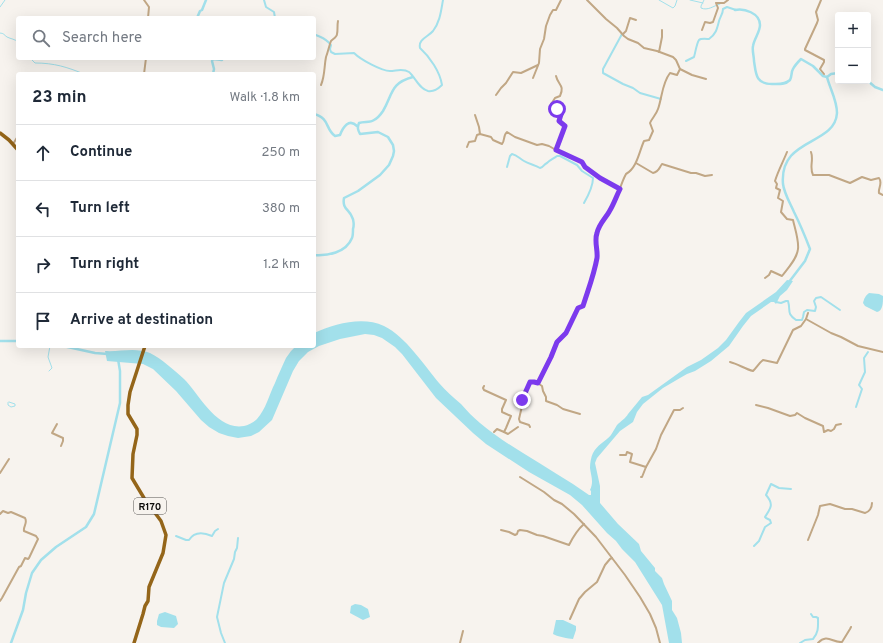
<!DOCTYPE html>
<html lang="en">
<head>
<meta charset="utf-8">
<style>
	:root { --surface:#fff; --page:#f2f2f3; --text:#1f2937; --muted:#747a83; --line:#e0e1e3 }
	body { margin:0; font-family:Overpass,sans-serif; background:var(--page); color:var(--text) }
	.controls { position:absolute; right:12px; top:12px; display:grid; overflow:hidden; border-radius:4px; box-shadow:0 4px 16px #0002 }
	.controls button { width:36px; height:36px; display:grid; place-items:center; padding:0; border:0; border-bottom:1px solid var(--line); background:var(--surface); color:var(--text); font:20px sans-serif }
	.stop { position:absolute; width:12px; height:12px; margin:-9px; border:3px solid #7c3aed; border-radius:50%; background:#fff }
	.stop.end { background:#7c3aed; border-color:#fff; box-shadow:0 1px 4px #0008 }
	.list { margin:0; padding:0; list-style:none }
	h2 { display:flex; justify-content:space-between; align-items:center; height:52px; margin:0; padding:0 16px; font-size:17px }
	h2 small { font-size:13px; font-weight:400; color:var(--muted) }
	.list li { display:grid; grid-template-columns:26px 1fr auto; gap:12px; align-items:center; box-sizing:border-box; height:56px; padding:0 16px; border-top:1px solid var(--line) }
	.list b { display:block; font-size:15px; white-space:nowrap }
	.list em { font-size:13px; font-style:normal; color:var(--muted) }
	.icon { flex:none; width:22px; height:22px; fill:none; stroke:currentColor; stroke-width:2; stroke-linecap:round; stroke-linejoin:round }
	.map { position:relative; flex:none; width:883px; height:643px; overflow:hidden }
	.search { position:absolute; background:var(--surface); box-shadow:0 4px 16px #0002; left:16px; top:16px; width:300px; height:44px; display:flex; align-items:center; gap:10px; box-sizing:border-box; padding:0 14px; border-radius:4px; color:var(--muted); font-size:15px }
	.panel { position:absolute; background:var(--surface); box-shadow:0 4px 16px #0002; left:16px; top:72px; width:300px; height:276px; border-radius:4px }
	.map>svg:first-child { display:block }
</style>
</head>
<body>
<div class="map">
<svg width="883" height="643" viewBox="0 0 883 643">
	<rect width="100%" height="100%" fill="#f7f3ee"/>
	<g fill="#a2e0eb">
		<path d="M787 280 793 281 787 290 780 296 776 304 774 302H771L751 316 743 326 729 346 711 361 695 371 687 374 680 378 663 388 643 404 637 412 633 422 620 431 597 458 595 463 600 486V503L618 524 639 544 641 551 655 568V571L662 578 664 584 672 601V610L677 618 681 633 682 643H669L662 605 635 562 622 549 616 541 607 533 582 505 570 495 529 472 486 444 473 433 436 398 402 354 395 347 382 338 374 335 365 334 340 339 319 346 308 352 299 361 293 371 272 420 259 432 251 436 238 438 228 436 219 433 209 427 201 420 176 391 153 369 143 364 107 361 105 351C120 352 135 347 150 353 162 359 174 370 184 379 199 394 217 431 244 426 248 425 254 422 257 419 266 409 269 395 275 383 278 375 282 367 286 358L291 351 296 346H314V333C335 324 362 316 384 326 406 337 424 365 439 383 446 391 453 397 461 404 467 411 473 417 480 423 493 434 508 444 523 453 545 467 568 480 589 495H591V491L590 490C594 482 591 476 590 468 590 463 591 457 593 453 597 445 606 441 611 435 613 432 615 428 617 425 621 421 626 418 628 414L642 397 648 395 687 367 701 360 718 348 726 340 739 322 746 313 776 292Z"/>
		<path d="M869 293 879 294 883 296C883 302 883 311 877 312L865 306 863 303C864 299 865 296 869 293Z"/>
		<path d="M355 604 361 605 368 609 370 617 363 620 350 613 351 606Z"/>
		<path d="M165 612 176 616 178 624 174 628 161 627 157 625V621L159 614Z"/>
		<path d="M556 620H563L576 626V630L573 639C569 639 556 636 553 634Z"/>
	</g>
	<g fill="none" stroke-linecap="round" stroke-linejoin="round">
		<g stroke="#a2e0eb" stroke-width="1">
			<path d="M659 0 673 8 675 6 677 0"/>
			<path d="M690 0 703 3"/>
			<path d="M704 0 701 6V8C708 11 713 6 720 4"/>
			<path d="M0 7 5 0"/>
			<path d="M0 33C4 33 4 35 7 37 11 39 15 39 18 42"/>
			<path d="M33 58 32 60 35 63C54 63 67 67 84 74"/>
			<path d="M49 371 52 368 48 357 50 346"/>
			<path d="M9 402 15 404V406L11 407 8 405V403Z"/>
		</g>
		<g stroke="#a2e0eb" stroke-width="2">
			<path d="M264 0 266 7 274 12 275 18"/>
			<path d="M314 34C322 38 326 38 331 45L330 49 331 52 335 54 354 53C361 60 382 71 390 71 396 71 403 68 409 72 415 77 419 89 428 91 434 92 439 88 442 85 440 72 430 57 420 48 418 39 428 37 433 31 440 22 441 11 443 0"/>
			<path d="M622 34 603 69V73L623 84 633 88 640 93 661 99"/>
			<path d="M686 61 694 57C695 54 697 42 699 40 701 38 707 39 709 39 716 34 717 29 719 21 720 17 723 14 723 9L727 7 736 10"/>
			<path d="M507 167 510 156 512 154C517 155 519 158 524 161 529 164 535 165 540 168 544 167 543 165 547 163 550 160 553 159 557 156H560L577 165 582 171 593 178C593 187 588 196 584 203"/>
			<path d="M776 302 781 303 786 301H788C791 311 786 313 796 320H802L803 317 804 312 807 310 815 311 816 307 814 301 816 298 821 297 840 310"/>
			<path d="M856 407 862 389 859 385 865 372 864 358 868 352"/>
			<path d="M176 536 186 540H189C194 532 203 532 212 536L215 531 218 529"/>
			<path d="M754 546 759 541 765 527 771 523 770 520 766 518 765 517C771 508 774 504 766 495L771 484 779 488 791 489"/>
			<path d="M225 643 221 633 217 617 224 583 234 559 235 552 237 548 238 538"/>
			<path d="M800 643 805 640 813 639C819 632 818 626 818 618L816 617H813L811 614"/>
		</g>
		<g stroke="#a2e0eb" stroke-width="2.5">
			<path d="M735 10C744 8 760 13 760 25 760 32 754 39 753 46 752 51 754 56 754 61 756 73 755 84 772 84 778 84 785 85 790 80 792 77 791 72 793 69 795 65 798 62 801 59L813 66 823 76 827 77"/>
			<path d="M197 18 200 11 202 10 206 0"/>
			<path d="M213 74 214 69 212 61 213 59 222 60 223 58"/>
			<path d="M868 81 875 87 883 90"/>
			<path d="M314 114C330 118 325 129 335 136L340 135C343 127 349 118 357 126"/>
			<path d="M314 255C327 256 346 253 352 238 353 236 353 232 353 229 354 226 354 220 352 217 349 209 342 209 344 198L358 191 380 175 389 165 393 156 394 151 393 145 388 137 378 132 360 134C358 130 357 128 359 123 364 121 370 123 374 120 378 118 381 114 383 111 393 94 390 83 413 77"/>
			<path d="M789 282 805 261 810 249C805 236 800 224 794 212 790 203 784 193 783 184 779 137 835 146 837 113 837 100 830 89 827 77L831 74 838 73"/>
			<path d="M0 341H18"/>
			<path d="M63 346 95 353 108 354"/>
			<path d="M11 643 23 610 26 593 32 573 41 560 56 547 86 527 94 514 120 403V371L118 359"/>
		</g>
		<g stroke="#c1a785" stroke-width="2">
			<path d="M144 0 149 7 148 18"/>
			<path d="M587 0 606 19 617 28 624 36 628 39 638 43 644 48 657 51 673 57 676 60 680 69 692 75 706 79"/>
			<path d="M821 0 816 12 818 20 817 23 805 49V50L824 60V62L820 69 824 74"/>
			<path d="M702 30 705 22 710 23 713 22 718 8 716 3H724L728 0"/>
			<path d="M623 34 626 31 630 18 636 20"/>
			<path d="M659 52 662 37V30"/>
			<path d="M144 74 146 58"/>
			<path d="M533 78 539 63 540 49 544 39 546 26 550 15 553 10H556L561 0"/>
			<path d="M321 85C325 76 324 67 326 57 328 52 329 46 331 41 333 39 337 37 337 34 338 30 337 26 338 21"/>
			<path d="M496 95 501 88 506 83 513 72 521 73 538 65"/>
			<path d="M475 115 479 127 480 134"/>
			<path d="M13 144 18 136"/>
			<path d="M467 147 469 142 475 141 477 135 480 134 491 137 493 140 502 144C505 141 503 135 507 132L515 137 537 145 542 144 549 146 556 150 582 162 585 167 588 168 590 170 600 178 620 189"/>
			<path d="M556 150 565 126 559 121 562 111 550 106 555 98 560 96C565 85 558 85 556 76"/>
			<path d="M811 152C814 160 809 167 813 175H829L850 183 862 177 871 180 879 178C883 183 878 188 879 193L883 195"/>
			<path d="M636 163 653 173C659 172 659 168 662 164L691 173H696L705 176 712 175"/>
			<path d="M765 278 769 275 771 271 782 276C788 268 797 259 798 249 799 240 795 229 793 220L787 219 781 212 783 201 778 198 780 190 776 188 777 184 775 181C778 171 783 162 787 152"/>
			<path d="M808 313 806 319 831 333 841 337 858 346 883 352"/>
			<path d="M730 362C738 364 745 369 753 371 757 367 759 363 763 360L777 363 793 330 801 326 806 319"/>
			<path d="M538 383 551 357 557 342 566 333 578 308 583 306C588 290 594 275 597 259 598 251 595 242 596 234 599 222 609 213 615 202 619 193 621 183 626 174 637 168 639 152 644 141L649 140 653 131 650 123C652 118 656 115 658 109 662 98 662 83 670 73L677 75 680 69"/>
			<path d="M484 386 483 388 484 390 506 400 502 409V412L511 416 506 428 504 432 508 434 518 427"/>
			<path d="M756 405 768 408 790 416 795 415 797 413 805 418 823 426 824 432 828 430 831 431 834 429 836 425 841 424"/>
			<path d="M57 424 52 433 63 438V441L61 446"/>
			<path d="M530 427 529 425 520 422 519 419 522 406V402L530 382H532L539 384 542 386 543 391 546 397V401L557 405 563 409 580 414"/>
			<path d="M494 432 497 429 504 432"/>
			<path d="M620 455H626L627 452 632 454 630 462 646 467 656 449 661 435 674 410H680L683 408"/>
			<path d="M0 473 9 459"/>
			<path d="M520 477 544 492 554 500 562 504 574 514 596 537 625 575 640 597 650 614 656 628 660 643"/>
			<path d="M641 477H642L646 467"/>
			<path d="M0 514 3 511 8 513 11 512 25 518C28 523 23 526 24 531L36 536 38 539 29 558 28 559 25 558 21 566 19 567 2 598 0 601"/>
			<path d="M501 530 509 532 515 535 517 534 518 531 520 530 527 531 537 535 543 536 569 545C573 537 577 530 584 524"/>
			<path d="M808 540 818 515 820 506 830 504 845 509H852L865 513C869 512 872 508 872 503"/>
			<path d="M570 619 579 599 585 592 597 582 605 565 610 559 612 558"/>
			<path d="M460 643 463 631"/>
			<path d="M818 643C827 633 833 643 842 642L850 629 851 627"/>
		</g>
		<g stroke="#946519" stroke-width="3.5">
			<path d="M0 133 9 140 18 150"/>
			<path d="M134 643 143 614 145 606 148 601 149 587 163 553 166 535 161 521 144 498 132 478 133 454 137 435V429L128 414V405L130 392 145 346"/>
		</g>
	</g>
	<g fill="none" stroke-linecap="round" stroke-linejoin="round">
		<path stroke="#7c3aed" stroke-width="5" d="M522 400 530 382H534L538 383 551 357 557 342 566 333 578 308 583 306C588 290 594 275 597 258 598 250 594 241 597 233 599 224 605 219 609 212 614 204 616 197 620 189L600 178 585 167 582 162 556 150 565 126 559 121 562 111 557 109"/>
	</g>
	<g text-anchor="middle" stroke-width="3" stroke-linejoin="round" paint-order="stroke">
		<rect fill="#f7f3ee" stroke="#53514e" stroke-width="1" x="134" y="498" width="32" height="16" rx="3"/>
		<g font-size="10" font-weight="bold" fill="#0d0c0a">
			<text x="150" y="510">R170</text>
		</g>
	</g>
</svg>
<div class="controls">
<button>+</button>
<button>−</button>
</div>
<div class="stop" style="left:557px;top:109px"></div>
<div class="stop end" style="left:522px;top:400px"></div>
<div class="search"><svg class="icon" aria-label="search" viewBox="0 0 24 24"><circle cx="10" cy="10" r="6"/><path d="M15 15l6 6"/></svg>Search here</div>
<section class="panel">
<h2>23 min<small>Walk · 1.8 km</small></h2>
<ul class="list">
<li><svg class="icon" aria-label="ahead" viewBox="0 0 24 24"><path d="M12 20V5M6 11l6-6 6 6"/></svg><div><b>Continue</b></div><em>250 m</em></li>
<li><svg class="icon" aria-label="left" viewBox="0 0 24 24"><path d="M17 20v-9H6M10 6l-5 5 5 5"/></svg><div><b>Turn left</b></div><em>380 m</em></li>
<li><svg class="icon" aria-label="right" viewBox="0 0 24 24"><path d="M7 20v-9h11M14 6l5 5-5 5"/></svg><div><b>Turn right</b></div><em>1.2 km</em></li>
<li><svg class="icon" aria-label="arrive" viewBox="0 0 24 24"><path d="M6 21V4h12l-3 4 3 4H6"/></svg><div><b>Arrive at destination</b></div></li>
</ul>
</section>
</div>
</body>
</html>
